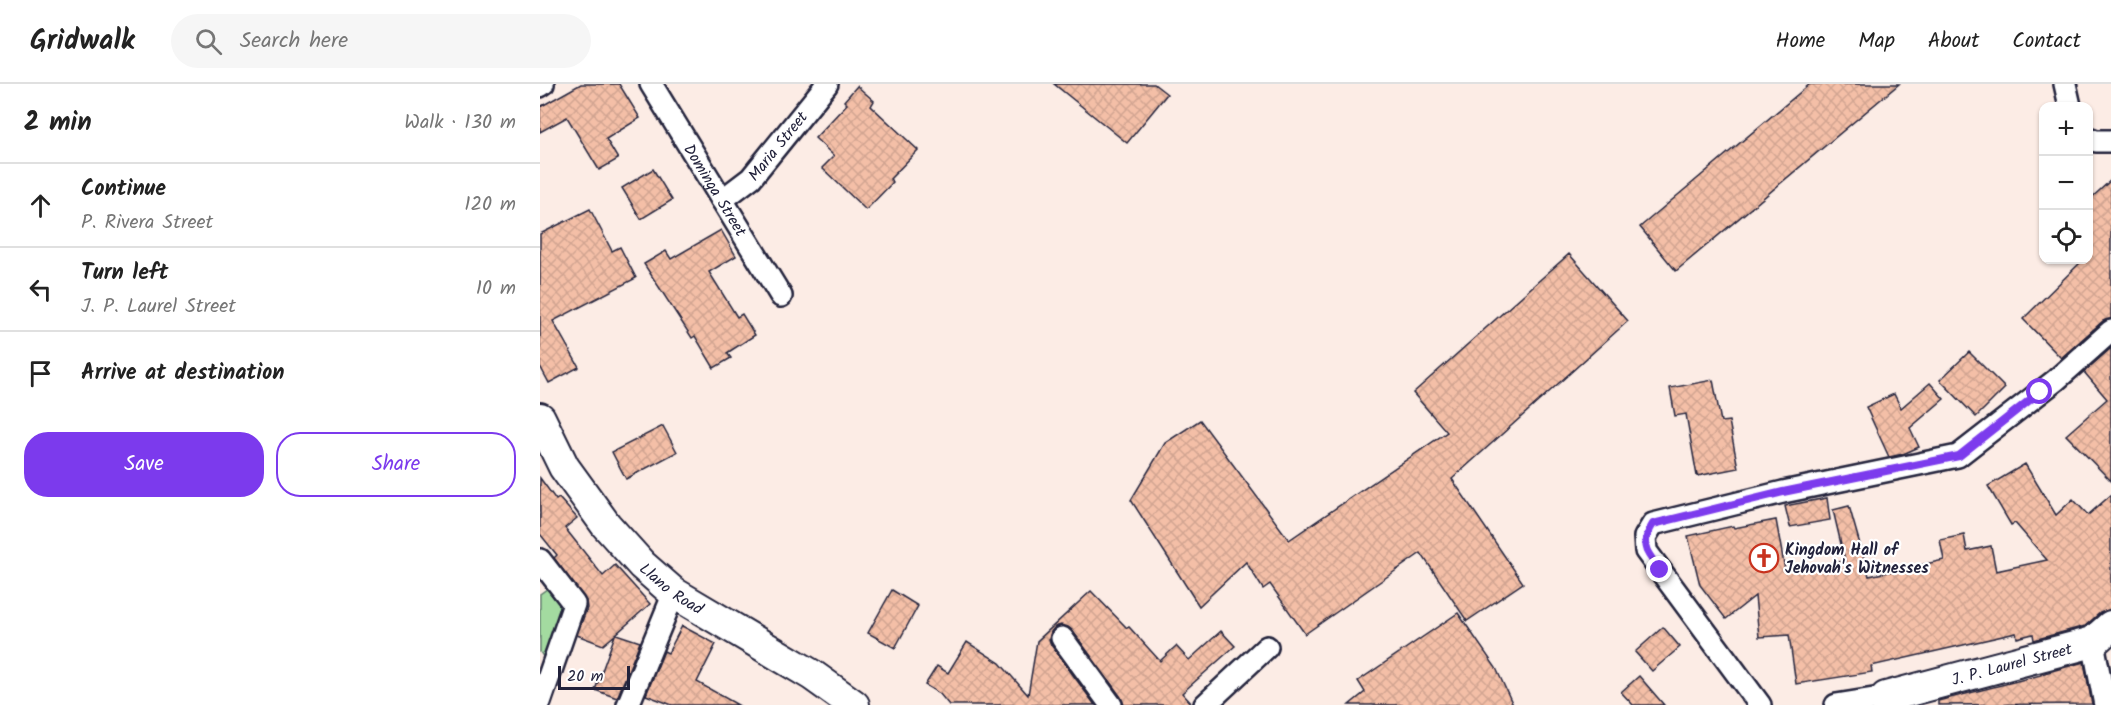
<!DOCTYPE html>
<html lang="en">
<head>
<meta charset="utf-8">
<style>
	:root { --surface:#fff; --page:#f6f6f6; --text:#222; --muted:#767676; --line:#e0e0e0; --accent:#7c3aed }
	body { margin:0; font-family:Kalam,sans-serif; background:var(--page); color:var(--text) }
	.controls { position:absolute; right:18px; top:18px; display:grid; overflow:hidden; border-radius:12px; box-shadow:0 2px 4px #0004 }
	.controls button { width:54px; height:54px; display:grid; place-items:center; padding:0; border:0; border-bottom:2px solid var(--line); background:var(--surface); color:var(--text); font:30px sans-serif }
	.scale { position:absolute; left:18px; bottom:15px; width:72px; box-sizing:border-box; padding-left:6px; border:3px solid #22223b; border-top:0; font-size:16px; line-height:21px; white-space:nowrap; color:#22223b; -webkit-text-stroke:4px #fff; paint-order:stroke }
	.stop { position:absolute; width:18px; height:18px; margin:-14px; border:4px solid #7c3aed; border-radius:50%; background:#fff }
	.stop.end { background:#7c3aed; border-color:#fff; box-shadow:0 2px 6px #0008 }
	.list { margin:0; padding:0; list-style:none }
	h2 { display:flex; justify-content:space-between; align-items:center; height:78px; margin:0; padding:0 24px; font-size:26px }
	h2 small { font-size:20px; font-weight:400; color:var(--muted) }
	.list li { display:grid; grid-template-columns:39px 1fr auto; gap:18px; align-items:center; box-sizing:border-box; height:84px; padding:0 24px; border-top:2px solid var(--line) }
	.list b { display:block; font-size:22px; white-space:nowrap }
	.list p { margin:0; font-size:20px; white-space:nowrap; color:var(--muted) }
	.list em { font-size:20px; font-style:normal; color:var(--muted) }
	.actions { display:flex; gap:12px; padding:18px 24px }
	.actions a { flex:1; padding:14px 0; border:2px solid var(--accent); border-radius:24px; text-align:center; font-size:21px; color:var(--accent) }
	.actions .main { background:var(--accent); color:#fff }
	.icon { flex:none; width:33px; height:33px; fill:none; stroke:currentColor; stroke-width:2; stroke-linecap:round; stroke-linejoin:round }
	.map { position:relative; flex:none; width:1571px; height:621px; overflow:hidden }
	header { display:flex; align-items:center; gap:36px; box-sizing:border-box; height:84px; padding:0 30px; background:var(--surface); border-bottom:2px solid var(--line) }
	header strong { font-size:28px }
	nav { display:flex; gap:33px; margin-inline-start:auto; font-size:21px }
	.search { width:420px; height:54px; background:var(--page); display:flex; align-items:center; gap:15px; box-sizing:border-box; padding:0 21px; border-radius:33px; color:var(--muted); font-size:22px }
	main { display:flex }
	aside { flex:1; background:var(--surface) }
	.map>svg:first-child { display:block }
</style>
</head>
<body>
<header>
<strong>Gridwalk</strong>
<div class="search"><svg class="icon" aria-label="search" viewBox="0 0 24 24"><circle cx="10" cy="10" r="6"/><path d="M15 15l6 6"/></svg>Search here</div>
<nav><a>Home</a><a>Map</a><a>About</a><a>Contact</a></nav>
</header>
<main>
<aside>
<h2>2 min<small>Walk · 130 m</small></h2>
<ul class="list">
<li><svg class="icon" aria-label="ahead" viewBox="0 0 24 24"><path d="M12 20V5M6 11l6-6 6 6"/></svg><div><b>Continue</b><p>P. Rivera Street</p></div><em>120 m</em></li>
<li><svg class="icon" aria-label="left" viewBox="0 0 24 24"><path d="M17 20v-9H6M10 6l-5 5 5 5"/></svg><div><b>Turn left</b><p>J. P. Laurel Street</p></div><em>10 m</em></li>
<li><svg class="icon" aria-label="arrive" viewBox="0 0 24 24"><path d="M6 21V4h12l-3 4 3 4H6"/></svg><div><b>Arrive at destination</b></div></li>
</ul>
<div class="actions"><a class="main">Save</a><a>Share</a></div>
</aside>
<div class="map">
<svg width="1571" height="621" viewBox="0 0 1571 621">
	<defs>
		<pattern id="building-cross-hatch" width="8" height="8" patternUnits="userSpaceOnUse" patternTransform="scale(1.5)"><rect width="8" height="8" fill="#f4bfa7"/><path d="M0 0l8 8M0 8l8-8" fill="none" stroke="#d1a491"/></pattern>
	</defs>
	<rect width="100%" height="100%" fill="#fcece5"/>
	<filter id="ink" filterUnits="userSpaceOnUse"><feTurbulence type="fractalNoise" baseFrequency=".0167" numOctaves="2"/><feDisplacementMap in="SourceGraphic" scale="12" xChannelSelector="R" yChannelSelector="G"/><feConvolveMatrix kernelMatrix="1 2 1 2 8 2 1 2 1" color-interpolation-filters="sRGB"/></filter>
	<g filter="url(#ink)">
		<path fill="#a3dba0" stroke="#627e6e" stroke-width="1.5" d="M7 505 28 530 6 577 0 568V510Z"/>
		<g fill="url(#building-cross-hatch)" stroke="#22223b" stroke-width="1.5">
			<path d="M41 0H79L100 34 66 55 78 75 59 86 27 33 0 48V23Z"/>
			<path d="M514 0H614L627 10 587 59Z"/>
			<path d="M1270 0H1359L1136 187 1100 143Z"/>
			<path d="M317 2 334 17 331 22 378 66 350 95 353 98 326 126 282 84 294 72 275 54 307 20 304 17Z"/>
			<path d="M113 85 132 116 101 135 82 104Z"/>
			<path d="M1571 96V235L1563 237 1521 274 1483 235 1543 176H1548V117Z"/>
			<path d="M50 125 72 167 80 163 96 194 13 237 39 283 9 299 0 282V150Z"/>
			<path d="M181 146 196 172 169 188 197 233 202 230 215 251 187 269 191 274 174 284 155 252 152 254 104 180 126 167 131 175Z"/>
			<path d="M1029 170 1088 237 912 395 983 499 927 537 881 469 765 550 730 500 723 505 706 478 659 522 591 416 625 359 660 336 749 456 907 348 873 309Z"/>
			<path d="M1571 264V397L1526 351 1567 315 1544 288Z"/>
			<path d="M1429 268 1465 304 1436 333 1400 296Z"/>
			<path d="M1173 296 1181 338 1189 337 1198 384 1157 392 1146 330 1135 332 1130 304Z"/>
			<path d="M1390 299 1404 315 1370 344 1379 363 1363 370 1349 373 1326 323 1354 310 1361 324Z"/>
			<path d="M123 342 137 368 86 395 72 368Z"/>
			<path d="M1485 380 1516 431 1533 415 1548 431 1571 411V525L1560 529 1545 542 1494 556 1493 550 1477 554 1476 549 1331 582 1332 588 1256 600 1249 551 1219 553 1215 512 1186 535 1160 501 1148 452 1193 442 1194 444 1236 436 1245 486 1305 477 1293 426 1309 422 1329 492 1404 476 1400 456 1424 451 1427 467 1451 462 1456 487 1507 476 1475 439 1471 441 1448 402Z"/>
			<path d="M0 394 16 416 19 414 37 434 25 444 63 492 75 481 110 520 76 550 100 558 77 614 55 606 75 551 63 561 37 551 47 524 46 517 14 474 17 471 0 450Z"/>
			<path d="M1287 414 1290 436 1250 443 1245 422Z"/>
			<path d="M352 506 378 522 355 564 328 549Z"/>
			<path d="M551 507 587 544 589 543 620 577 636 562 649 576 681 547 695 562 642 609 653 621H584L581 613 532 546 528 543 521 541 515 543 511 548 509 555 511 561 555 621H409L400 610 385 601 397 582 408 589 427 558 460 579 488 611 497 557Z"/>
			<path d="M918 529 956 584 973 621H809L825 608 818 597Z"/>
			<path d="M142 542 176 560 157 598 198 621H132L106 611 124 567 128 569Z"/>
			<path d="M1123 543 1140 563 1112 587 1095 568Z"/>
			<path d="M1544 578 1552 620 1398 621V617L1501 591V590Z"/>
			<path d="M1099 592 1124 621H1093L1081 608Z"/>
		</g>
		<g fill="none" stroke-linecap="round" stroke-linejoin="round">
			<g stroke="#22223b" stroke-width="26">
				<g id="street">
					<path id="s1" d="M111 0 241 212"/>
					<path d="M1525 0 1530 22"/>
					<path d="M0 2 3 0"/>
					<path d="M1548 54 1556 57H1571"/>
					<path id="s2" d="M182 116 211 94 287 0"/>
					<path d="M0 476 34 520 0 618"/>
					<path d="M522 554 571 621"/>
					<path d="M1553 558 1565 621"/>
					<path d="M88 621 134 509"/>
					<path d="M665 621 727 563"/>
					<path d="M1220 621 1106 467 1105 453 1113 440 1243 408 1418 372 1516 296 1571 247"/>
					<path d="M1296 621 1346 613"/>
				</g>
			</g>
			<g stroke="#22223b" stroke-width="34">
				<g id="secondary">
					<path id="s3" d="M0 334 24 383 66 441 102 481 134 509 272 591 314 621"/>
					<path id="s4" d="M1347 621 1346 613 1553 558 1571 542"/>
				</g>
			</g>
			<use href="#street" stroke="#fff" stroke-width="21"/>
			<use href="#secondary" stroke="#fff" stroke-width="30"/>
		</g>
	</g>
	<g fill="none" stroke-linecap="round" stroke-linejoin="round" filter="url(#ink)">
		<path stroke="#7c3aed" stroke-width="8" d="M1120 486C1106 467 1099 463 1113 440L1243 408 1419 372 1500 308"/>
	</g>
	<defs>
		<g id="church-ring" transform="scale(1.5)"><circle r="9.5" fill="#fff" stroke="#c8321e" stroke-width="1.5"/><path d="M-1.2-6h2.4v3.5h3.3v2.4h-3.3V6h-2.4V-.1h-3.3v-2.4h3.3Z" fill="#c8321e"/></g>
	</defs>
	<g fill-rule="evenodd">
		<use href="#church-ring" x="1224" y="474"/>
	</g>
	<g text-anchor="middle" stroke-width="4.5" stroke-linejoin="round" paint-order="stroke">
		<g font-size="16" fill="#22223b" stroke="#fff">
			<text dy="6" stroke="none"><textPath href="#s2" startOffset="78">Maria Street</textPath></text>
			<text dy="6" stroke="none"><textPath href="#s1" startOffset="124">Dominga Street</textPath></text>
			<text dy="6" stroke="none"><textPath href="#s3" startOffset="218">Llano Road</textPath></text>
			<text dy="6" stroke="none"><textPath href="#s4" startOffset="138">J. P. Laurel Street</textPath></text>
		</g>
		<g font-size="16" font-weight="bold" fill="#22223b" stroke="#fff" text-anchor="start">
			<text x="1245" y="471">Kingdom Hall of<tspan x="1245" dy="18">Jehovah's Witnesses</tspan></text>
		</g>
	</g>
</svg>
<div class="controls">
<button>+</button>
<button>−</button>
<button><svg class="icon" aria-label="locate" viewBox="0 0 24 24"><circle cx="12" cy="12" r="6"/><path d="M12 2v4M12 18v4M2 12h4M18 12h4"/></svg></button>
</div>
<div class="scale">20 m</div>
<div class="stop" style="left:1500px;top:308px"></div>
<div class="stop end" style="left:1120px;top:486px"></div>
</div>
</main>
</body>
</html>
